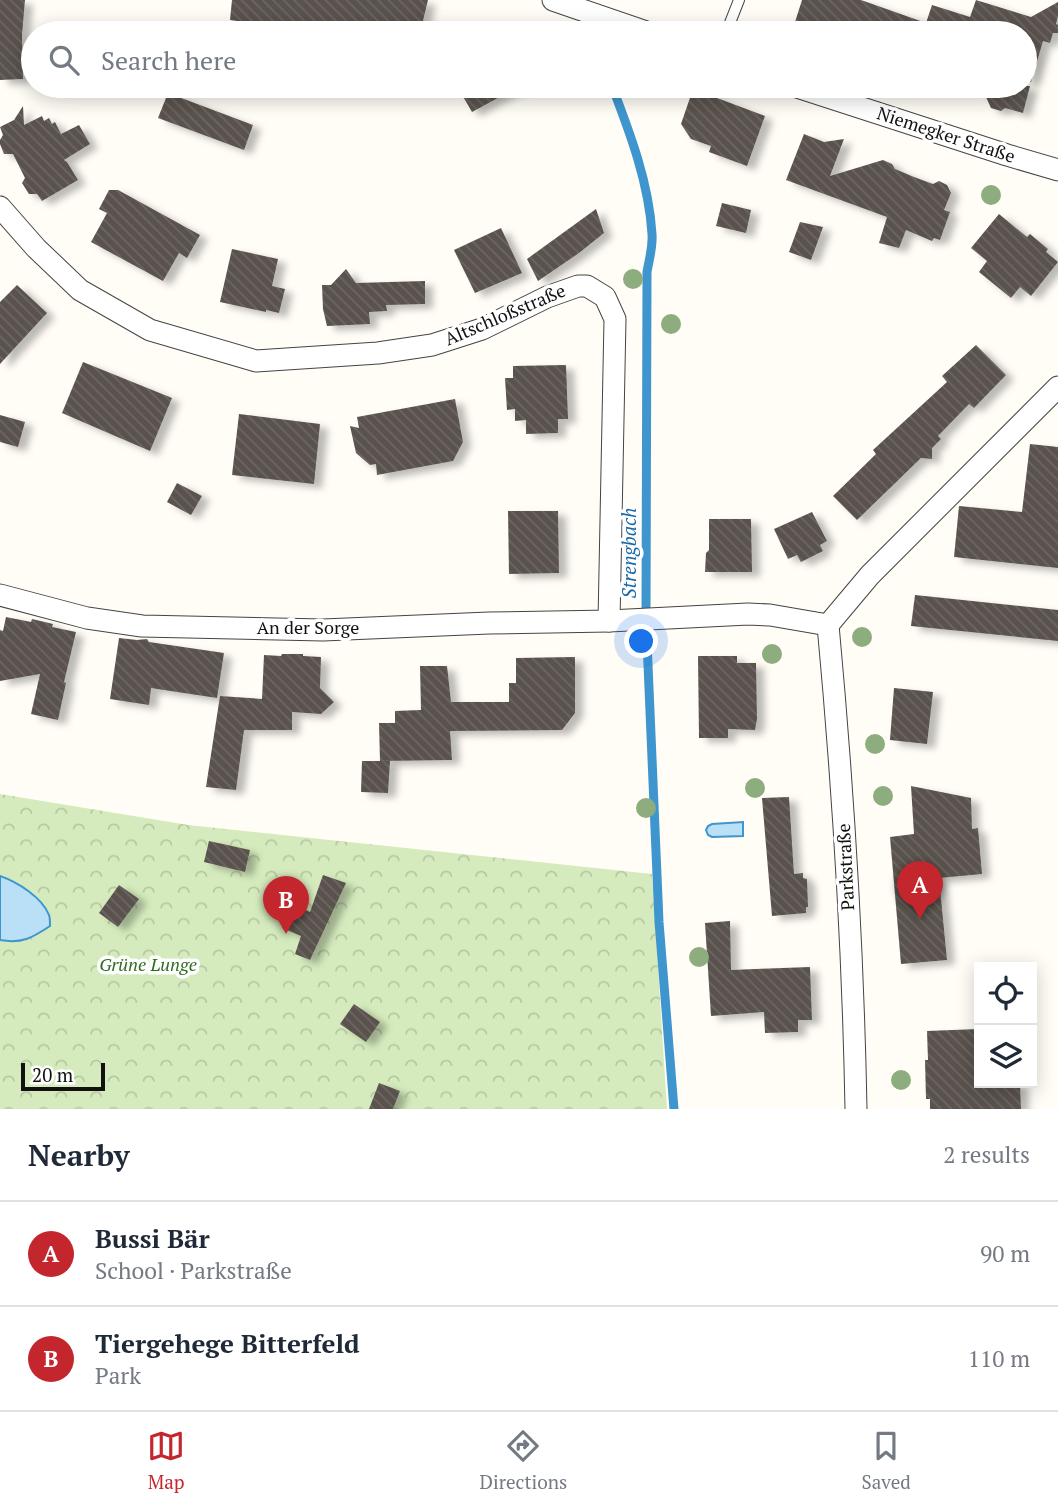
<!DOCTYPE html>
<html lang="en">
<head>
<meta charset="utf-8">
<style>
	:root { --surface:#fff; --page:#f6f6f7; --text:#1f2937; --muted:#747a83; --line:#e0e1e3; --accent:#c4262e }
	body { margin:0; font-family:"PT Serif",serif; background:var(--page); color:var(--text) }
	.controls { position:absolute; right:21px; bottom:21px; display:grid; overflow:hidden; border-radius:0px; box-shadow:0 4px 18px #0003 }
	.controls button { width:63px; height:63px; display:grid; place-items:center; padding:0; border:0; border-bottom:2px solid var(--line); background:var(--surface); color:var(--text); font:35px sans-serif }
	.scale { position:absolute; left:21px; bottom:18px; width:84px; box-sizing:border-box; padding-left:7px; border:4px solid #111; border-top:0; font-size:19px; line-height:24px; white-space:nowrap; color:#111; -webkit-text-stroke:5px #fff; paint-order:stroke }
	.you { position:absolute; left:642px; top:642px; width:24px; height:24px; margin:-18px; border:5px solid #fff; border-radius:50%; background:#1a73e8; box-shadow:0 0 0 10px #1a73e833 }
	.badge { display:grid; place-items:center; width:46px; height:46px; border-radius:50%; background:var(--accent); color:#fff; font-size:23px; font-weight:700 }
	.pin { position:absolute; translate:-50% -58px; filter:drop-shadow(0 2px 4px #0008) }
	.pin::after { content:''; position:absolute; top:37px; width:24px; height:21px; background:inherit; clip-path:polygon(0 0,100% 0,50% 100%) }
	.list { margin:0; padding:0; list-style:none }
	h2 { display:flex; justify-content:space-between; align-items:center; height:91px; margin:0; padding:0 28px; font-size:30px }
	h2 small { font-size:23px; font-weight:400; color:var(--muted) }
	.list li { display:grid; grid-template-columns:46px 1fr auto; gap:21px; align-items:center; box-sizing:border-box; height:105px; padding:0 28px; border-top:2px solid var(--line) }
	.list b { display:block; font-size:26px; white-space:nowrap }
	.list p { margin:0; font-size:23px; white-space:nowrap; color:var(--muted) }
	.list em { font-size:23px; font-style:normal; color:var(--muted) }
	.icon { flex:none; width:38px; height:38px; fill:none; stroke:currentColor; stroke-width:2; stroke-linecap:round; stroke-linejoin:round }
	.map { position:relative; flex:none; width:1058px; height:1109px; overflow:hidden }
	.search { position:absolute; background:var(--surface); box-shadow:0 4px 18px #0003; left:21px; right:21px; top:21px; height:77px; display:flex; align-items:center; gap:18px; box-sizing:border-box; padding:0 24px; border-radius:38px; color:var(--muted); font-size:26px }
	.sheet { height:301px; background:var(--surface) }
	nav { display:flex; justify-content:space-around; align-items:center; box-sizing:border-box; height:98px; border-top:2px solid var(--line); background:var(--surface); font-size:19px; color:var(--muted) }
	nav a { display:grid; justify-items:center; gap:4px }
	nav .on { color:var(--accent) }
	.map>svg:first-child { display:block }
</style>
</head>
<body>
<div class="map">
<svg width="1058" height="1109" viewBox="0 0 1058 1109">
	<defs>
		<pattern id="park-crowns" width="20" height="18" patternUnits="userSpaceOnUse" patternTransform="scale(1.75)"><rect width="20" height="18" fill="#d5ebbd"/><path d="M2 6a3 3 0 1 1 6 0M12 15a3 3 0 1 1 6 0" fill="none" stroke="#b6c8a1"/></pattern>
		<pattern id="building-back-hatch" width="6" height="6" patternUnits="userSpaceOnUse" patternTransform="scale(1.75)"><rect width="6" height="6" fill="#5a524d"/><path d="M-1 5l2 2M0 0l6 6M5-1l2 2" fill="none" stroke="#6d6662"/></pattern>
		<filter id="shadow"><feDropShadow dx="8" dy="4.5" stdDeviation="3.5" flood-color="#0004"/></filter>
	</defs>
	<rect width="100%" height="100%" fill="#fffdf5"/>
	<path fill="url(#park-crowns)" d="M0 794 188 825 652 874 667 1109H0Z"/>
	<g fill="#b9e0f7" stroke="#3f96cf" stroke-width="2">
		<path d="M743 822V836L712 837 708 835 706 830 708 826 712 824Z"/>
		<path d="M0 876C17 882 42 897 49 915 50 917 50 924 50 926 32 938 22 944 0 940Z"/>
	</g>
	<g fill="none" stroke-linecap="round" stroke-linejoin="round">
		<g stroke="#3f96cf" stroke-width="9">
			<path d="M587 15 593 33"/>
			<path d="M612 86C630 133 649 183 652 234 653 247 649 260 647 272L646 618 659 922 674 1109"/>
		</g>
	</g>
	<g fill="url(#building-back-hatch)" filter="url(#shadow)">
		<path d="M0 0H25L22 35 23 79 0 80Z"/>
		<path d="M232 0H428L420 33H281L250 29 251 23 230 20Z"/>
		<path d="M802 0H861L926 23 932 5 970 17 976 0 1031 17 1058 2V16L1056 24 1058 25V33H1053L1050 43 1043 41 1031 82 1025 81V33H826L795 22Z"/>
		<path d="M457 86H520L472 112Z"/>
		<path d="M981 86H1030L1023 113 1005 108 1001 111 991 108Z"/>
		<path d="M693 89 765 116 747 166 709 152 711 146 691 139 681 124Z"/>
		<path d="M168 93 253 125 244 150 158 118Z"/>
		<path d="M23 106 24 125 42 116 44 121 49 118 52 124 55 122 61 134 79 125 90 144 64 160 67 162 78 180 42 201 37 194H29L22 183 25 178 13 154H4L0 144V140L3 135 0 127 14 120Z"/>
		<path d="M804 134 824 142 844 139 830 176 883 160 892 164 895 169 914 177 933 184 939 181 947 185 951 193 944 210 950 212 940 240 934 238 932 241 906 230 899 248 879 243 887 217 786 180Z"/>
		<path d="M109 190H118L200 235 187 258 179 253 163 281 91 242 107 213 99 209Z"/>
		<path d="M722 203 751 210 746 233 716 226Z"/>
		<path d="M596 209 604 233 579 253 538 281 527 259Z"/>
		<path d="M999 214 1027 237 1030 234 1048 249 1046 252 1058 262 1031 296 1020 287 1011 298 979 272 987 261 971 248Z"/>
		<path d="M800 222 823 227 811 260 789 252Z"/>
		<path d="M501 228 522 273 475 293 454 250Z"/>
		<path d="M232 249 278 259 272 286 285 289 279 313 266 310V312L220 302Z"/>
		<path d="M346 269 356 283 425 281V304L386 305 387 311 369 312 370 324 327 326 323 309 322 285H331Z"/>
		<path d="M17 285 47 313 0 364V302Z"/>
		<path d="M976 345 1006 375 974 408 969 404 938 436 941 439 932 448V459L921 458 857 520 833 496 876 454 873 450 947 382 942 376Z"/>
		<path d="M83 362 172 398 150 451 62 413Z"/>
		<path d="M566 365 568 419H558V433L526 434V420L515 421V409L507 410 505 378H513V366Z"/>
		<path d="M455 399 463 442 453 461 377 475 376 464 370 465 356 453 350 426 359 428 357 417Z"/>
		<path d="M239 414 320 424 314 484 232 475Z"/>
		<path d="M0 415 25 422 18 447 0 442Z"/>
		<path d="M1030 444 1058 447V568L954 557 959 506 1022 512Z"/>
		<path d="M177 483 202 496 191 515 167 502Z"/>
		<path d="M508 511H558L559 573 509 574Z"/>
		<path d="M812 512 827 541 820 545 823 551 801 562 797 555 788 559 774 529Z"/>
		<path d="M709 519H751L752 572H705L706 553 709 550Z"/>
		<path d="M915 595 1058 610V641L911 626Z"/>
		<path d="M6 617 31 622 32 619 53 624 52 627 76 632 64 682 66 683 58 720 31 714 40 674 0 681V630L3 631Z"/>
		<path d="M119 638 137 640 147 639 149 642 224 653 217 698 151 688 149 705 110 699Z"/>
		<path d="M282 654H303V656L321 657 320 688 334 702 321 714 292 712V730H244L236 790 206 787 220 696 262 699 264 655 281 656Z"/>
		<path d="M698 656H737V663H756L757 719 755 730 728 729V738H699Z"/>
		<path d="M575 657V713L562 730 450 731 452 760 380 761 379 723H395V711L421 710 420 666H447L451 702H509V683H516V658Z"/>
		<path d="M894 688 933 692 927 744 890 740Z"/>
		<path d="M362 761H390L388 793 361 792Z"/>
		<path d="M911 786 971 798 972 829 978 828 982 874 939 878 947 960 901 964 890 837 914 834Z"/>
		<path d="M789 797 794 874 803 873V878L807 879 808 907H806V913L772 916 762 798Z"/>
		<path d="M209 841 250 850 245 872 204 862Z"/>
		<path d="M323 875 346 883 310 960 295 954 301 936 282 928 293 904 310 912Z"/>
		<path d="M119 885 139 899 118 927 99 913Z"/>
		<path d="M730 921 731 970 810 967 812 1020H798V1032L765 1033 764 1012 711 1016 705 923Z"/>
		<path d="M354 1004 380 1022 366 1042 340 1024Z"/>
		<path d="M979 1029V1083H1020L1021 1109H930V1099H926L925 1060H928L927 1031Z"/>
		<path d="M379 1083 400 1091 393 1109H369Z"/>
	</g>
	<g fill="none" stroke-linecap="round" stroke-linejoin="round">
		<g stroke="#444" stroke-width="12">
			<path id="service" d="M726 33 739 0"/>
		</g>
		<g stroke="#444" stroke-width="23">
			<g id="minor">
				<path d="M553 0 649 33"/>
				<path d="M794 86 1007 155 1058 170"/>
				<path d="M0 207 36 248 80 290 150 330 256 361 378 353 432 345 482 329 547 297 578 286H587L605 297 615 319 609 621"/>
				<path d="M0 595 87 618 142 626 323 630 489 623 609 621 748 614 770 615 828 625"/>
				<path d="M828 625C843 786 853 948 856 1109"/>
				<path d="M828 625 870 575 1058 387"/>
			</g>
		</g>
		<use href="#service" stroke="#fff" stroke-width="10"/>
		<use href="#minor" stroke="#fff" stroke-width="21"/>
	</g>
	<g fill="#8dad7f">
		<circle cx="991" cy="195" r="10"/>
		<circle cx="633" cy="279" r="10"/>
		<circle cx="671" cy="324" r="10"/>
		<circle cx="862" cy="637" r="10"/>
		<circle cx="772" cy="654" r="10"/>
		<circle cx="875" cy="744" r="10"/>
		<circle cx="755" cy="788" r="10"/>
		<circle cx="883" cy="796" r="10"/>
		<circle cx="646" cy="808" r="10"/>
		<circle cx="699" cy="957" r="10"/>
		<circle cx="901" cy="1080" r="10"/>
	</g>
	<g text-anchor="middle" stroke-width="7" stroke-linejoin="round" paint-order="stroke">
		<g font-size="18" fill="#111" stroke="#fff">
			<text transform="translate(946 135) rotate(18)" y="6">Niemegker Straße</text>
			<text transform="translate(505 315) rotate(-23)" y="6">Altschloßstraße</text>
			<text x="308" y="634">An der Sorge</text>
			<text transform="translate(846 867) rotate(-93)" y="6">Parkstraße</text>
		</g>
		<g font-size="18" font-style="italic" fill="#2f6b1f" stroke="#fff">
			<text x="148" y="971">Grüne Lunge</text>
		</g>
		<g font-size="19" font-style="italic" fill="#1768a6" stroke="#fff">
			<text transform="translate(629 553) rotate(-90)" y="7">Strengbach</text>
		</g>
	</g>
</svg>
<div class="controls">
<button><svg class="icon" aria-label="locate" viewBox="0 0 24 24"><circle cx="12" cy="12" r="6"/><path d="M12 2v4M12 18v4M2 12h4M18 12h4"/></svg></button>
<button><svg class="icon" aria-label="layers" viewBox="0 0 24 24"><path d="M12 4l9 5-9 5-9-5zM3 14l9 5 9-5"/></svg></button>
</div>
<div class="scale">20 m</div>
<div class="you"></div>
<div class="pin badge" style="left:920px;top:919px">A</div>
<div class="pin badge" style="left:286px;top:934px">B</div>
<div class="search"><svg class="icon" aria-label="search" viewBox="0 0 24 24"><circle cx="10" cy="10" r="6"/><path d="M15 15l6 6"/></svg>Search here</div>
</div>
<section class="sheet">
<h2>Nearby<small>2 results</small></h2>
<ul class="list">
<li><span class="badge">A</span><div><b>Bussi Bär</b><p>School · Parkstraße</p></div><em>90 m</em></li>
<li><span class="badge">B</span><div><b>Tiergehege Bitterfeld</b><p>Park</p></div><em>110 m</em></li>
</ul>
</section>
<nav>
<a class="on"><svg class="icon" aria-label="map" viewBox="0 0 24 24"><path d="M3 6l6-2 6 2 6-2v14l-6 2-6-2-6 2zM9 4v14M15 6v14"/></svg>Map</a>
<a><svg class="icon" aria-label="directions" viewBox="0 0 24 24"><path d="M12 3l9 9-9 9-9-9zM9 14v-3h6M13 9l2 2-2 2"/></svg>Directions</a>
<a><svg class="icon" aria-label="saved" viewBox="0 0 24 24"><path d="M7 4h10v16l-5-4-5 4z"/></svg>Saved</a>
</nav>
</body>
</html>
